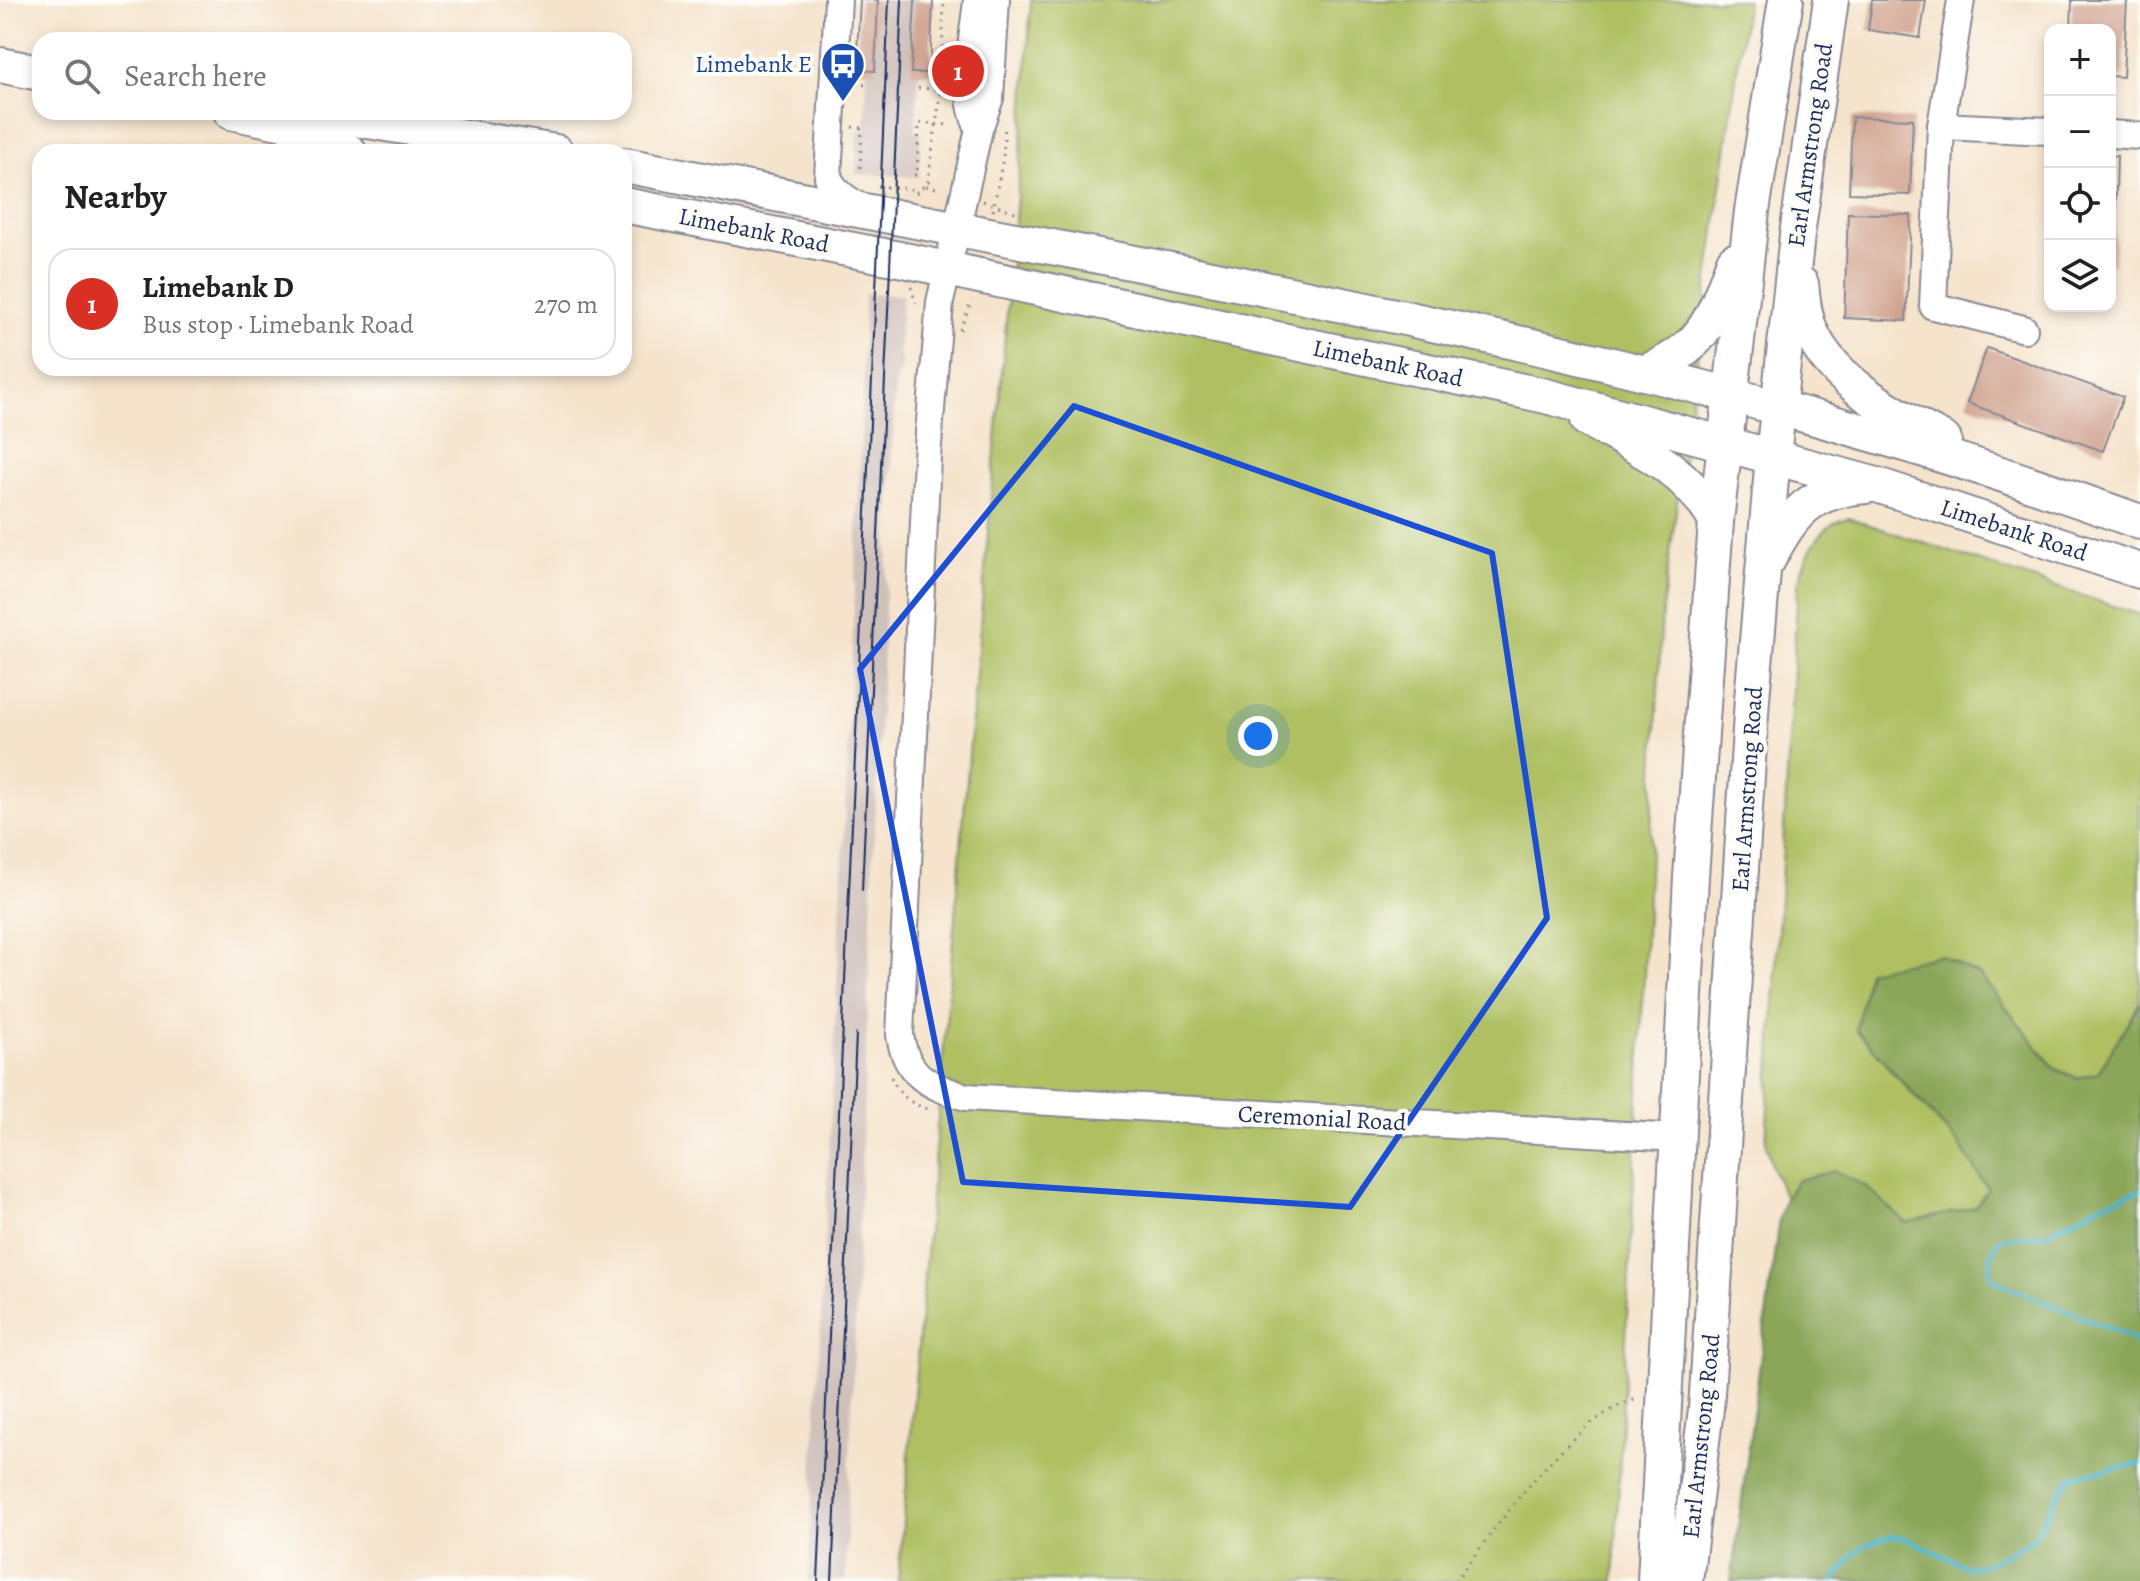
<!DOCTYPE html>
<html lang="en">
<head>
<meta charset="utf-8">
<style>
	:root { --surface:#fff; --page:#f2f2f2; --text:#222; --muted:#767676; --line:#e0e0e0; --accent:#d93025 }
	body { margin:0; font-family:Alegreya,serif; background:var(--page); color:var(--text) }
	.controls { position:absolute; right:24px; top:24px; display:grid; overflow:hidden; border-radius:16px; box-shadow:0 4px 12px #0003 }
	.controls button { width:72px; height:72px; display:grid; place-items:center; padding:0; border:0; border-bottom:2px solid var(--line); background:var(--surface); color:var(--text); font:40px sans-serif }
	.you { position:absolute; left:1258px; top:736px; width:28px; height:28px; margin:-20px; border:6px solid #fff; border-radius:50%; background:#1a73e8; box-shadow:0 0 0 12px #1a73e833 }
	.badge { display:grid; place-items:center; width:52px; height:52px; border-radius:50%; background:var(--accent); color:#fff; font-size:26px; font-weight:700 }
	.pin { position:absolute; translate:-50% -50%; border:4px solid #fff; box-shadow:0 2px 8px #0006 }
	.list { margin:0; padding:0; list-style:none }
	h2 { display:flex; justify-content:space-between; align-items:center; height:104px; margin:0; padding:0 32px; font-size:34px }
	h2 small { font-size:26px; font-weight:400; color:var(--muted) }
	.list li { display:grid; grid-template-columns:52px 1fr auto; gap:24px; align-items:center; box-sizing:border-box; height:112px; margin:0 16px 16px; padding:0 16px; border:2px solid var(--line); border-radius:24px }
	.list b { display:block; font-size:30px; white-space:nowrap }
	.list p { margin:0; font-size:26px; white-space:nowrap; color:var(--muted) }
	.list em { font-size:26px; font-style:normal; color:var(--muted) }
	.icon { flex:none; width:44px; height:44px; fill:none; stroke:currentColor; stroke-width:2; stroke-linecap:round; stroke-linejoin:round }
	.map { position:relative; flex:none; width:2140px; height:1581px; overflow:hidden }
	.search { position:absolute; background:var(--surface); box-shadow:0 4px 12px #0003; left:32px; top:32px; width:600px; height:88px; display:flex; align-items:center; gap:20px; box-sizing:border-box; padding:0 28px; border-radius:24px; color:var(--muted); font-size:30px }
	.panel { position:absolute; background:var(--surface); box-shadow:0 4px 12px #0003; left:32px; top:144px; width:600px; height:232px; border-radius:24px }
	.map>svg:first-child { display:block }
</style>
</head>
<body>
<div class="map">
<svg width="2140" height="1581" viewBox="0 0 2140 1581">
	<rect width="100%" height="100%" fill="#fdfcf7"/>
	<filter id="ink" filterUnits="userSpaceOnUse"><feTurbulence type="fractalNoise" baseFrequency=".0125" numOctaves="2"/><feDisplacementMap in="SourceGraphic" scale="16" xChannelSelector="R" yChannelSelector="G"/><feConvolveMatrix kernelMatrix="1 2 1 2 8 2 1 2 1" color-interpolation-filters="sRGB"/></filter>
	<filter id="wash" filterUnits="userSpaceOnUse"><feTurbulence type="fractalNoise" baseFrequency=".006" numOctaves="4" result="noise"/><feDisplacementMap in="SourceGraphic" scale="32" xChannelSelector="R" yChannelSelector="G"/><feGaussianBlur stdDeviation="1.8" result="paint"/><feColorMatrix in="noise" values="0 0 0 0 0 0 0 0 0 0 0 0 0 0 0 0 0 1.4 0 .05"/><feComposite in="paint" operator="in"/></filter>
	<g filter="url(#wash)">
		<rect width="100%" height="100%" fill="#f5e3cb"/>
		<g fill="#cfc0ba">
			<path d="M859 0H933L930 73 919 74 915 132 921 133 919 177 856 174 858 130H865L867 71 856 70Z"/>
			<path d="M864 294 902 295 899 350 902 366 895 388 873 863 845 1581H808L843 862 863 394Z"/>
		</g>
		<g fill="#afbf62" stroke="#657760" stroke-width="2">
			<path d="M1031 0H1747L1662 611 1614 1581H898L1025 103Z"/>
			<path d="M1849 518 2140 615V1002L2098 1073 2077 1078 2055 1069 1979 975 1886 1065 1958 1143 1988 1189 1976 1207 1906 1223 1865 1186 1798 1180 1785 1198 1773 1169 1766 1143 1798 584C1805 556 1818 524 1849 518Z"/>
		</g>
		<path fill="#8ba658" stroke="#536a5b" stroke-width="2" d="M1939 955 1980 975 2055 1069 2077 1078 2098 1073 2140 1002V1581H1731L1779 1219 1785 1198 1798 1180 1835 1171 1865 1186 1906 1223 1975 1207 1988 1189 1958 1143 1856 1030 1868 971Z"/>
		<g fill="none" stroke-linecap="round" stroke-linejoin="round">
			<g stroke="#48b3c6" stroke-width="5">
				<path d="M2140 1190 2102 1204 2045 1234 2000 1239C1990 1252 1989 1262 1991 1278L2006 1286 2131 1337 2139 1347 2140 1355"/>
				<path d="M1834 1581 1854 1554 1864 1546 1891 1536 1907 1539 1970 1568 1990 1563 2033 1539 2062 1488 2073 1476 2140 1464"/>
			</g>
		</g>
		<g id="blocks">
			<g fill="#d1a491">
				<path d="M860 0H878L875 71 856 70Z"/>
				<path d="M915 0H933L930 73H911Z"/>
				<path d="M1872 0H1926L1920 38 1868 30Z"/>
				<path d="M2072 0H2127L2123 77 2110 76V30H2071Z"/>
				<path d="M1852 117 1913 119 1910 195 1849 193Z"/>
				<path d="M2110 156H2117L2114 265H2110Z"/>
				<path d="M1848 213 1911 215 1906 321 1844 318Z"/>
				<path d="M1987 348 2123 397 2103 451 1967 403Z"/>
			</g>
		</g>
	</g>
	<g filter="url(#ink)">
		<use href="#blocks" fill-opacity="0" stroke="#888994" stroke-width="2"/>
		<g fill="none" stroke-linecap="round" stroke-linejoin="round">
			<g stroke="#888994" stroke-width="30">
				<g id="minor">
					<path d="M838 0 828 177C835 193 850 201 864 209"/>
					<path d="M977 0C973 41 960 92 979 129"/>
					<path d="M996 0 990 98 979 129 940 302 927 457 900 1035C906 1076 929 1086 966 1097L1678 1138"/>
					<path d="M1961 0 1941 126 2050 131"/>
					<path d="M1941 126 1933 306 2024 329"/>
					<path d="M2110 134 2140 136"/>
				</g>
			</g>
			<g stroke="#888994" stroke-width="38">
				<g id="major">
					<path d="M0 65 40 73"/>
					<path d="M231 112 303 127 349 152"/>
					<path d="M303 127 356 119 556 152"/>
					<path d="M624 165C775 193 927 224 1078 252 1437 321 1796 396 2140 522"/>
					<path d="M624 205 909 261 1546 396 1877 485 2140 571"/>
					<path d="M1801 284C1803 301 1804 317 1811 332 1832 381 1898 417 1944 440"/>
					<path d="M1643 373C1704 349 1712 320 1734 261"/>
					<path d="M1588 420C1640 449 1685 467 1716 521"/>
					<path d="M1768 560C1792 512 1811 490 1866 486"/>
					<path d="M1655 1581 1691 877 1716 521 1752 211 1786 0"/>
					<path d="M1685 1581 1706 1409 1752 699 1773 456 1797 235 1831 0"/>
				</g>
			</g>
			<g stroke="#888994" stroke-width="3" stroke-dasharray="2 6" stroke-linecap="butt">
				<path d="M855 84 867 85"/>
				<path d="M918 88 949 90"/>
				<path d="M852 127 862 128 860 171H863"/>
				<path d="M914 175H917L919 123 950 125"/>
				<path d="M878 186 918 190"/>
				<path d="M926 186 941 189"/>
				<path d="M916 193 928 182 941 89 944 0"/>
				<path d="M983 201 1021 214"/>
				<path d="M993 211 1003 158 1005 124"/>
				<path d="M911 287 916 303"/>
				<path d="M960 330 972 300"/>
				<path d="M891 1077C898 1094 911 1105 929 1109"/>
				<path d="M1455 1581C1495 1530 1575 1411 1639 1399"/>
			</g>
			<use href="#minor" stroke="#fff" stroke-width="26"/>
			<use href="#major" stroke="#fff" stroke-width="34"/>
			<g stroke="#1b2f5e" stroke-width="2">
				<path d="M862 890 902 0"/>
				<path d="M818 1581 889 0"/>
				<path d="M832 1581 856 1034"/>
			</g>
		</g>
	</g>
	<path fill="none" stroke="#1d4ed8" stroke-width="6" stroke-linejoin="round" d="M1074 406 1492 553 1547 918 1350 1207 963 1182 860 669Z"/>
	<defs>
		<g id="bus-pin" transform="scale(2.3)"><path d="M0 17L-7.5 6A9.5 9.5 0 1 1 7.5 6Z" fill="#1a4fb4" stroke="#fdfcf7"/><path d="M-5-6H5V4H4V6H2V4H-2V6H-4V4H-5ZM-3.5-4V0h7V-4ZM-3.5 1.2v1.5H-2V1.2ZM2 1.2v1.5H3.5V1.2Z" fill="#fff"/></g>
	</defs>
	<g fill-rule="evenodd">
		<use href="#bus-pin" x="843" y="64"/>
	</g>
	<g text-anchor="middle" stroke-width="8" stroke-linejoin="round" paint-order="stroke">
		<g font-size="24" fill="#164399" stroke="#fdfcf7" text-anchor="end">
			<text x="812" y="72">Limebank E</text>
		</g>
		<g font-size="24" fill="#1b2f5e" stroke="#fdfcf7">
			<text transform="translate(1810 145) rotate(-82)" y="8">Earl Armstrong Road</text>
			<text transform="translate(754 230) rotate(11)" y="8">Limebank Road</text>
			<text transform="translate(1388 363) rotate(12)" y="8">Limebank Road</text>
			<text transform="translate(2014 530) rotate(18)" y="8">Limebank Road</text>
			<text transform="translate(1747 789) rotate(-86)" y="8">Earl Armstrong Road</text>
			<text transform="translate(1322 1118) rotate(3)" y="8">Ceremonial Road</text>
			<text transform="translate(1701 1436) rotate(-84)" y="8">Earl Armstrong Road</text>
		</g>
	</g>
</svg>
<div class="controls">
<button>+</button>
<button>−</button>
<button><svg class="icon" aria-label="locate" viewBox="0 0 24 24"><circle cx="12" cy="12" r="6"/><path d="M12 2v4M12 18v4M2 12h4M18 12h4"/></svg></button>
<button><svg class="icon" aria-label="layers" viewBox="0 0 24 24"><path d="M12 4l9 5-9 5-9-5zM3 14l9 5 9-5"/></svg></button>
</div>
<div class="you"></div>
<div class="pin badge" style="left:958px;top:71px">1</div>
<div class="search"><svg class="icon" aria-label="search" viewBox="0 0 24 24"><circle cx="10" cy="10" r="6"/><path d="M15 15l6 6"/></svg>Search here</div>
<section class="panel">
<h2>Nearby<small></small></h2>
<ul class="list">
<li><span class="badge">1</span><div><b>Limebank D</b><p>Bus stop · Limebank Road</p></div><em>270 m</em></li>
</ul>
</section>
</div>
</body>
</html>
